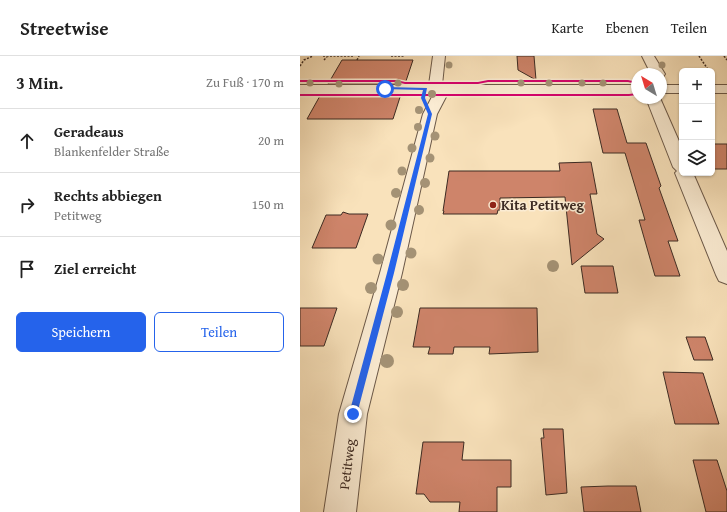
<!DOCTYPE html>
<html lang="de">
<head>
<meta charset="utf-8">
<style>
	:root { --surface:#fff; --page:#f2f2f2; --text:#222; --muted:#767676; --line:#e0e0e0; --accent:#2563eb }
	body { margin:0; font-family:"Gentium Book Plus",serif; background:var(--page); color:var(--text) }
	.controls { position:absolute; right:12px; top:12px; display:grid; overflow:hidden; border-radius:6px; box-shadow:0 1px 3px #0004 }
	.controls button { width:36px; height:36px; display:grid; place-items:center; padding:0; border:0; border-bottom:1px solid var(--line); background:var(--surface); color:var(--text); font:20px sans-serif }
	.compass { position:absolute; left:331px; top:12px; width:36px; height:36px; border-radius:50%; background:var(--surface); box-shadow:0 1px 3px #0004; rotate:322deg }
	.stop { position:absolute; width:12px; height:12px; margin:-9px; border:3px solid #2563eb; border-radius:50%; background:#fff }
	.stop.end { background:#2563eb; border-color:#fff; box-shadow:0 1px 4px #0008 }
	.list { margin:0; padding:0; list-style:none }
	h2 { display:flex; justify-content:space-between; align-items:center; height:52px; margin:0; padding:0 16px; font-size:17px }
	h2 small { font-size:13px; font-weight:400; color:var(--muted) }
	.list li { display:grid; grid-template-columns:26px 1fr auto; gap:12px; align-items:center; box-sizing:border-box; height:64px; padding:0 16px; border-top:1px solid var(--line) }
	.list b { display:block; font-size:15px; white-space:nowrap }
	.list p { margin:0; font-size:13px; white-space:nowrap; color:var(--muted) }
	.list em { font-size:13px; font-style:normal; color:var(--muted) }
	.actions { display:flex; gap:8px; padding:12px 16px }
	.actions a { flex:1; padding:9px 0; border:1px solid var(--accent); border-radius:6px; text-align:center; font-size:14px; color:var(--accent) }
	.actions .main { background:var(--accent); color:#fff }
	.icon { flex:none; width:22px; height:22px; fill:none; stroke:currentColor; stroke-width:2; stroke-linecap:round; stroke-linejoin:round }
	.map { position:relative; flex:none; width:427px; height:456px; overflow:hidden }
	header { display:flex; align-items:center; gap:24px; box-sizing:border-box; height:56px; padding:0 20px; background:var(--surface); border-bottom:1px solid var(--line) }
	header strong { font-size:19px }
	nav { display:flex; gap:22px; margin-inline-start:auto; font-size:14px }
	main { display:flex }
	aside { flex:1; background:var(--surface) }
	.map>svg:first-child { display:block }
</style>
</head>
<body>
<header>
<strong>Streetwise</strong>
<nav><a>Karte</a><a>Ebenen</a><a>Teilen</a></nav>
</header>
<main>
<aside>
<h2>3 Min.<small>Zu Fuß · 170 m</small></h2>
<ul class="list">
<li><svg class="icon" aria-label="ahead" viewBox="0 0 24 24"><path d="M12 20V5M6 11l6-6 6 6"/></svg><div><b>Geradeaus</b><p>Blankenfelder Straße</p></div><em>20 m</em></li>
<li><svg class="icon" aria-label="right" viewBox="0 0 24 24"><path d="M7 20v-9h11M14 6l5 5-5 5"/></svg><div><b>Rechts abbiegen</b><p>Petitweg</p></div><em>150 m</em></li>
<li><svg class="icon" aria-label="arrive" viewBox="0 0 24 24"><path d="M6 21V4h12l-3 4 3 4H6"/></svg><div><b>Ziel erreicht</b></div></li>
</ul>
<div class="actions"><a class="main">Speichern</a><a>Teilen</a></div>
</aside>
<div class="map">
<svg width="427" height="456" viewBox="0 0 427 456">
	<rect width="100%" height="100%" fill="#f9e2bb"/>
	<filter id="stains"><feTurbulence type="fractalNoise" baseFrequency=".005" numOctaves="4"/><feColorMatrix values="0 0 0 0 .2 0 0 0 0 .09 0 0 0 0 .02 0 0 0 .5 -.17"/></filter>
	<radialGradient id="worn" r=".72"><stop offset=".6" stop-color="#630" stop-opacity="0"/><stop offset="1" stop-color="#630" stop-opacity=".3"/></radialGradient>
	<g fill="#ce846a" stroke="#3c2a22">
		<path d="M217 0H234L236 24 218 14Z"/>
		<path d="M42 4H113L105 28H28Z"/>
		<path d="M21 38H101L93 63H7Z"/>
		<path d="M293 53H317L327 87H346L361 130 359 132 378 185H368L380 220H355L339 164H345L325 97H303Z"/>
		<path d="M412 88H427V113H413Z"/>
		<path d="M291 106 297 138H290L297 178 304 183 272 209 265 141 200 142V154H198L197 158H143L144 155H143L149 115H260L259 107Z"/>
		<path d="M43 156 49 158H68L56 192H12L26 159H41Z"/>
		<path d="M281 210H313L318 237H285Z"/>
		<path d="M0 252H37L24 290H0Z"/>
		<path d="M120 252H237L238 296 189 298 190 291H154L153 298H128L130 291H113Z"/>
		<path d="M386 281H405L413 304H394Z"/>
		<path d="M363 316 403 317 419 368H375Z"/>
		<path d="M243 373H263L267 437 246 439 241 382H244Z"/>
		<path d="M123 386H164L162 404H211V431H197V456H159L160 446H130L124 438H116Z"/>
		<path d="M393 404H417L427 435V456H406Z"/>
		<path d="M308 430H336L341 456H284L281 431Z"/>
	</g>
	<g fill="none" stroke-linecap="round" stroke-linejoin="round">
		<g stroke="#6b5848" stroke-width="2">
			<g id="minor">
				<path d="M133 0H145L142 29H337V37H148L137 58 102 217 67 358 56 456H24L39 358 80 217 123 58 134 37H0V29H129Z"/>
				<path d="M342 0H354L365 18 363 21H361V18H351Z"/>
				<rect x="361" y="29" width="21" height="8"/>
				<rect x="412" y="29" width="15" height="8"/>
				<path d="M346 42H360L382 92V117H393L427 195V228L419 225 416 219 375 117 377 115 373 111Z"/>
			</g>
		</g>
		<g stroke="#3c2a22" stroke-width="1.5" stroke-dasharray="2 1.5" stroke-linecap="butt">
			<path d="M23 0H54"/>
			<path d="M91 0H105"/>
			<path d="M399 0 409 15"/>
			<path d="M424 0 427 4"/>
			<path d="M24 4 27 1"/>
			<path d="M57 4 59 0"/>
			<path d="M0 10 4 4 13 0"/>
		</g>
		<use href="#minor" fill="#fbecd3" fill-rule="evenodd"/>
		<g stroke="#fbecd3" stroke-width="3">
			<g id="cycleway">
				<path d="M0 24H96L105 26H178L188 24H328L337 26V28L328 26H188L178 28H105L96 26H0Z"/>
				<path d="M337 37V39L329 40H0V38H329Z"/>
			</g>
		</g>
		<use href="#cycleway" fill="#d6006c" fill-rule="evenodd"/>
	</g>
	<g fill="#a49275">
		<circle cx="149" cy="9" r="3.5"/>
		<circle cx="362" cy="9" r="3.5"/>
		<circle cx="10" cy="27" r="3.5"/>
		<circle cx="98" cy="27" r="3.5"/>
		<circle cx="221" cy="27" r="3.5"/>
		<circle cx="249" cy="27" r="3.5"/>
		<circle cx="282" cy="27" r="3.5"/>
		<circle cx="303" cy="27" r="3.5"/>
		<circle cx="39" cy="28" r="3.5"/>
		<circle cx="132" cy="38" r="4"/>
		<circle cx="119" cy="54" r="4"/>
		<circle cx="118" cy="71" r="4"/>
		<circle cx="135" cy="80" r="4.5"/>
		<circle cx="112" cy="92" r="4.5"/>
		<circle cx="130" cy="102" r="4.5"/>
		<circle cx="102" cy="115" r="4.5"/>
		<circle cx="125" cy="127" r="5"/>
		<circle cx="96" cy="137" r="5"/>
		<circle cx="119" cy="154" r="5"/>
		<circle cx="91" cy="169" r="5.5"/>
		<circle cx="111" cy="197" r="5.5"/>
		<circle cx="78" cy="203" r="5.5"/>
		<circle cx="253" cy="210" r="6"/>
		<circle cx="103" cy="229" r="6"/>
		<circle cx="71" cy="232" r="6"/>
		<circle cx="97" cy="256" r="6"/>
		<circle cx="87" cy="305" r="7"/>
	</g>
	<path fill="#2563eb" d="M85 31 127 32 125 42 132 58 94 217 57 358 53 362 49 358 87 217 128 58 121 42 123 34 84 33Z"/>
	<circle fill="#8f2418" stroke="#fbecd3" stroke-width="1.5" cx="193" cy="149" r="4"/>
	<g text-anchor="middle" stroke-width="3" stroke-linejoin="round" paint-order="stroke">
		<g font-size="14" font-weight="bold" fill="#3c2a22" stroke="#fbecd3" text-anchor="start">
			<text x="201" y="154">Kita Petitweg</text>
		</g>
		<g font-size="14" fill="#3c2a22" stroke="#fbecd3">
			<text transform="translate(47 408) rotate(-83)" y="5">Petitweg</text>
		</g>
	</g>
	<rect width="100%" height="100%" filter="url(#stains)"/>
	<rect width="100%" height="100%" fill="url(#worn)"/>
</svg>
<div class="controls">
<button>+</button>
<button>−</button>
<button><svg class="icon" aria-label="layers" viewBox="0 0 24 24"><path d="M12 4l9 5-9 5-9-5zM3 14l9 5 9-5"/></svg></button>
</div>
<svg class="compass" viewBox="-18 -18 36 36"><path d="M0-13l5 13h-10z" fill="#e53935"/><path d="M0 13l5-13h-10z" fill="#767676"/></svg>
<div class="stop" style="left:85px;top:33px"></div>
<div class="stop end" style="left:53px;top:358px"></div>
</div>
</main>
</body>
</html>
